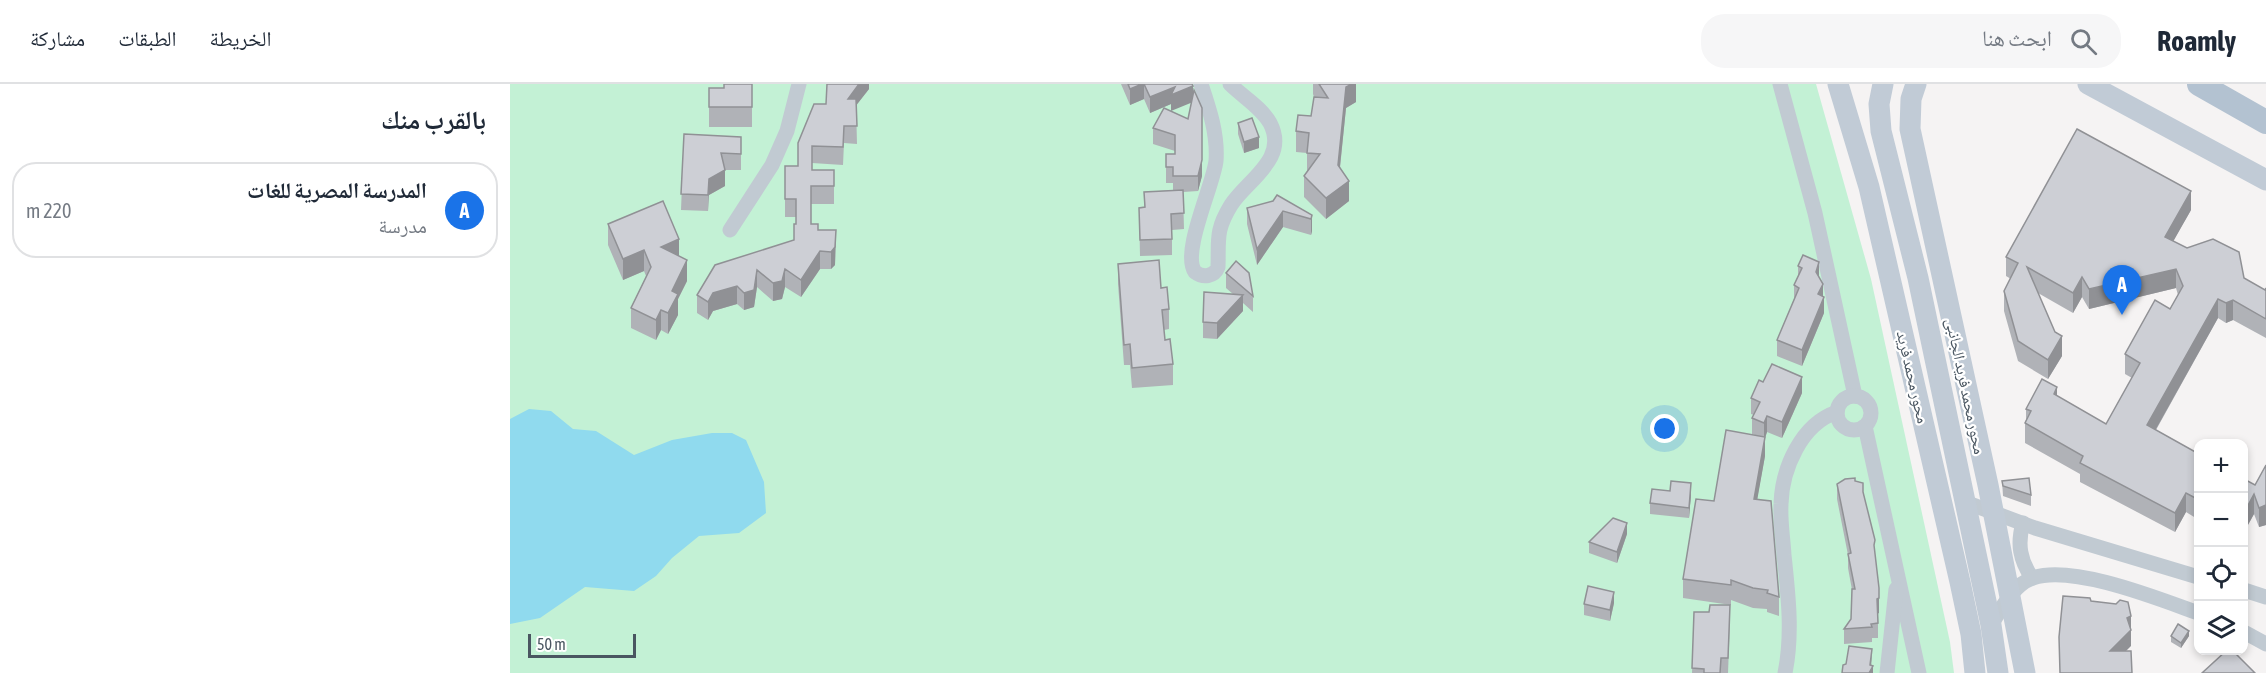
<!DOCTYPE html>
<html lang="ar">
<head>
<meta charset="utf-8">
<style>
	:root { --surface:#fff; --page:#f6f6f7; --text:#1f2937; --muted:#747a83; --line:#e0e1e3; --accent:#1a73e8 }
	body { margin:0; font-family:"Asap Condensed","Noto Naskh Arabic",sans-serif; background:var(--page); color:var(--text); direction:rtl }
	.controls { position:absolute; right:18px; bottom:18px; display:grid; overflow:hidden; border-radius:12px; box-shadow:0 3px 9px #0003 }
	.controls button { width:54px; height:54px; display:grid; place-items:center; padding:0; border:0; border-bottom:2px solid var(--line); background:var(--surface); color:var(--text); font:30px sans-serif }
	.scale { position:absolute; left:18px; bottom:15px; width:108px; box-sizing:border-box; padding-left:6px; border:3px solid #4a5661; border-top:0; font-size:16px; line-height:21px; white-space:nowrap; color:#4a5661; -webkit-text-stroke:4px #fff; paint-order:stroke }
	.you { position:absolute; left:1155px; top:345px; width:21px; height:21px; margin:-15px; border:4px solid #fff; border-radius:50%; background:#1a73e8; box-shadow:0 0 0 9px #1a73e833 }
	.badge { display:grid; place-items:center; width:39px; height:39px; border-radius:50%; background:var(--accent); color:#fff; font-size:20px; font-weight:700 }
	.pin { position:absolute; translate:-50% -50px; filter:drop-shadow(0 2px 3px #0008) }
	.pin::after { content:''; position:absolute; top:32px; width:21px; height:18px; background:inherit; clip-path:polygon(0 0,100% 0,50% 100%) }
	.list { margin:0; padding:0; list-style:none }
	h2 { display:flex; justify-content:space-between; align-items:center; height:78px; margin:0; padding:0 24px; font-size:26px }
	h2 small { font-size:20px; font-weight:400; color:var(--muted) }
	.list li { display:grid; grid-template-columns:39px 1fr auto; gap:18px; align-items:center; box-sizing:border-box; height:96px; margin:0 12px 12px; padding:0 12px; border:2px solid var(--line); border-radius:24px }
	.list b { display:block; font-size:22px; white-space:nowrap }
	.list p { margin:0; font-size:20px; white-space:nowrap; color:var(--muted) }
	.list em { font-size:20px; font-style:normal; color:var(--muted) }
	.icon { flex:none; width:33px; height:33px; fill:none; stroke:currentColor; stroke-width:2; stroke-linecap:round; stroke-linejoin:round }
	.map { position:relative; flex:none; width:1756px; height:589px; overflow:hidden; direction:ltr }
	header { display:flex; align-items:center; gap:36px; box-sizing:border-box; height:84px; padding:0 30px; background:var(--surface); border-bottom:2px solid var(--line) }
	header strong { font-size:28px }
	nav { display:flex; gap:33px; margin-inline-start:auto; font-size:21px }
	.search { width:420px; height:54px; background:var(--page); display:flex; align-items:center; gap:15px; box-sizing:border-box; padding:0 21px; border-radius:24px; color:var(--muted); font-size:22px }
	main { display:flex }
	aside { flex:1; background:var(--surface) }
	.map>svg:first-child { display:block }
</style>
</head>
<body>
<header>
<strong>Roamly</strong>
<div class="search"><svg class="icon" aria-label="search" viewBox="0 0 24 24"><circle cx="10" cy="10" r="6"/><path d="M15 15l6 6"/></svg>ابحث هنا</div>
<nav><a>الخريطة</a><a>الطبقات</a><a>مشاركة</a></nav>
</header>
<main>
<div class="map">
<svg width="1756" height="589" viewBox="0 0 1756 589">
	<rect width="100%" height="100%" fill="#f5f3f3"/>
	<path fill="#c3f1d5" d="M0 0H1306L1361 195 1440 558 1444 589H0Z"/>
	<path fill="#90daee" d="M19 325 41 327 63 345 86 347 124 371 162 356 202 349H222L236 356 254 398 256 429 229 449 189 452 162 474 146 492 124 507 75 503 30 534 0 540V335Z"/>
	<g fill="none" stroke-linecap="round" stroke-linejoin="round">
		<g stroke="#c1cad2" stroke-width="15">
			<path d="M691 0C699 24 708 50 706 77 703 102 671 169 685 188 693 194 704 193 708 183 709 156 705 147 721 121 737 96 779 75 760 39 751 23 733 13 720 0"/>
			<path d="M1270 0 1305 129 1345 312"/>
			<path d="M220 146 262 81 277 47 289 0"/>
			<circle cx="1344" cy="329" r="17"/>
			<path d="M1355 342 1409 589"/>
			<path d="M1455 418 1525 444 1688 493"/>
			<path d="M1513 439C1507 460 1510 476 1522 494"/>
			<path d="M1734 506 1756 513"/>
			<path d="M1481 541C1491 525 1504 500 1523 494 1562 480 1649 515 1688 529"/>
			<path d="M1734 548 1756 560"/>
			<path d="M1275 589C1283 550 1278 509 1274 471 1273 454 1270 437 1271 420 1272 385 1291 340 1327 328"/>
			<path d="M1377 589 1386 505"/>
		</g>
		<g stroke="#c1cbd6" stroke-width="21">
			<path d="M1328 0 1359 103 1450 498 1461 550 1465 589"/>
			<path d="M1373 0 1369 20 1371 47 1408 194 1481 541 1488 589"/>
			<path d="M1406 0 1401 15 1400 45 1478 401 1515 589"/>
			<path d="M1578 0 1756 96"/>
		</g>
		<path stroke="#b3c2d1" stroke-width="24" d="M1689 0 1756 38"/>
	</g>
	<g fill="#b0b2b7">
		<path d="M242 0V43H199V4H214Z"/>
		<path d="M359 0V5L346 21 347 60 334 59 333 81 302 79V86H324V120H301V140L308 146H326L325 181 321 185H310L291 213 275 203 272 215 263 217 247 203 244 223 234 226 227 220 203 227 198 236 187 229V211L284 156 286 140V133H275V82H288L316 20Z"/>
		<path d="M611 0H682L683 15 692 92 688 107 673 108 674 145 662 146V171L630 172 629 124 634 123V108L663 106V99H656V70H665V67L643 60V44L678 35 682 18 661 20 640 29 634 15 620 21Z"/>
		<path d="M803 0H846V18L836 24 830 84 839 117 816 135 794 113V92L797 88V69L786 68V47L801 32 804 13 803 10Z"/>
		<path d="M728 39 749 64 734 69 728 50Z"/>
		<path d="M174 50 231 69V86H215V102L199 111 198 127 171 126Z"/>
		<path d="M737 124 802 131V147L801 151 773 143 747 181 737 140Z"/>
		<path d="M1681 126 1663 157 1755 206 1756 204V254L1723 236 1716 239 1708 234 1646 346 1689 370V436L1676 428 1665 448 1570 398V390L1515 359V339L1516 336V325L1547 312 1596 340 1622 294 1615 290V270L1660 225 1668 211 1666 204 1579 225 1572 213 1563 229 1528 209 1552 272 1538 295 1508 277 1494 227V207L1501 195 1496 192V173Z"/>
		<path d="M98 140 169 172 177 197 168 215V231L158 250 151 246 146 256 121 244V224L136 192 134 187 113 196 98 161Z"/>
		<path d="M608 180 651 204 659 225V245L654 246 655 256 663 280V301L622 304 620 281H614L608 200Z"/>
		<path d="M1288 182 1309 193 1314 229 1292 282 1267 272V256L1284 215V201L1288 192Z"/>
		<path d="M716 189 743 212V228L733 219V227L707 255 693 254V238L723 210 716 204Z"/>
		<path d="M1253 298 1292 309 1272 354 1257 348 1255 354V372L1247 415 1269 513V532L1257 528V525L1243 524 1221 516V521L1173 514V495L1204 417 1245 351 1242 350V334L1244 331 1241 330V314Z"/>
		<path d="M1756 381V441L1749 443 1744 430 1734 448V395L1745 401Z"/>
		<path d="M1345 397 1353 408 1365 472 1369 529H1368V554H1362V558L1334 560V545L1341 535 1342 506 1338 484V471L1327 415V400Z"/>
		<path d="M1492 397 1521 411V422L1493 412Z"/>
		<path d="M1181 410 1179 434 1140 430V419Z"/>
		<path d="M1117 450 1107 479 1079 469V458Z"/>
		<path d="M1104 519 1100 537 1074 531V520Z"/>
		<path d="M1184 528 1220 537 1218 589H1182Z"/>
		<path d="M1661 552H1679L1671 564 1661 558Z"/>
	</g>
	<g fill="#909195">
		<path d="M349 0H359V5L338 32V15Z"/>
		<path d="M632 0H634V15L620 21V5Z"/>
		<path d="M842 0H846V18L836 24 828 101V81L836 3Z"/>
		<path d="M683 2V18L661 27V20L640 29V13L665 3Z"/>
		<path d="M749 53V64L734 69V58Z"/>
		<path d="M692 76V92L688 107V92Z"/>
		<path d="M215 86V102L199 111 198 127 199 95Z"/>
		<path d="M839 97V117L816 135V114Z"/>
		<path d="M1681 107V126L1655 172V153Z"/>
		<path d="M773 127V143L747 181V165Z"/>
		<path d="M802 131V147L801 151V135Z"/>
		<path d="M326 146 325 181 321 185V168Z"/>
		<path d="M169 155V176L151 163Z"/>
		<path d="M134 166V187L113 196V175Z"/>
		<path d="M310 167V185L291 213V196Z"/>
		<path d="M177 176V197L168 215V231L158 250V229L162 207Z"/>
		<path d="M1309 178V194L1306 188Z"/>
		<path d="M275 185V203L272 215 263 217V199Z"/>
		<path d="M1666 185V204L1579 225V205Z"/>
		<path d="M247 186V203L244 223 234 226V209Z"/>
		<path d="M1572 193V213L1563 229V209Z"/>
		<path d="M1313 200V215L1308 210Z"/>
		<path d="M227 202V220L203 227 198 236V218L203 209Z"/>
		<path d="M733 211V227L707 255V239Z"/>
		<path d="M1314 213V229L1292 282V266Z"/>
		<path d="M1708 215V234L1637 361V341Z"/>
		<path d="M1723 216V236L1716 239V219Z"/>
		<path d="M151 226V246L146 256V236Z"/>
		<path d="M1552 252V272L1538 295V276Z"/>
		<path d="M1292 293V309L1272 354V338Z"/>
		<path d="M1547 303V323L1544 310Z"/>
		<path d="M1257 332V348L1255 354V372L1244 434V415L1254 355V339Z"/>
		<path d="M1181 399V410L1179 434V424Z"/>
		<path d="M1676 409V428L1665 448V429Z"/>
		<path d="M1744 410V430L1734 448V429Z"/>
		<path d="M1756 421V441L1749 443V424Z"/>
		<path d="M1117 439V450L1107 479V468Z"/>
		<path d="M1104 508V519L1100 537V526Z"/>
		<path d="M1369 514V529L1367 530V515Z"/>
		<path d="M1621 532V562L1600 583V567L1617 534Z"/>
		<path d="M1679 547V552L1671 564V559Z"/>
		<path d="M1362 565 1361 586 1363 582V589H1359Z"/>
	</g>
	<g fill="#cdcfd5" stroke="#909195" stroke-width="1.5">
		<path d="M214 0H242V23H199V4H214Z"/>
		<path d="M317 0H349L338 15H346L347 42H334L333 63 302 62V86H324V102H301V140H308V146H326L325 163 321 168 310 167 291 196 275 185 272 197 263 199 247 186 244 206 234 209 227 202 203 209 198 218 187 211 205 181 284 156V140H286V115H275V82H288V59L304 20H316Z"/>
		<path d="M618 0H632L620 5Z"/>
		<path d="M634 0H682L683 2 661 11 665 3 640 13Z"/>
		<path d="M809 0H842L836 3 828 81 839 97 816 114 794 92 810 70 797 69 799 49 786 47 788 31 801 32 804 13 818 14Z"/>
		<path d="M684 6 692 24V76L688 92H663V83H656V70H665V51L643 44 654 24 678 35Z"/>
		<path d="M742 34 749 53 734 58 728 39Z"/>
		<path d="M1567 45 1681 107 1655 153 1677 164 1703 155 1729 168 1734 194 1755 206 1756 204V235L1723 216 1716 219 1708 215 1637 341 1689 370V416L1676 409 1665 429 1570 379 1573 372 1515 339 1521 327 1516 325 1532 295 1547 303 1544 310 1596 340 1630 279 1615 270 1645 216 1660 225 1673 202 1666 185 1579 205 1572 193 1563 209 1517 183 1545 248 1552 252 1538 276 1508 257 1494 207 1508 179 1496 173Z"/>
		<path d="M174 50 231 53V70L211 69 215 86 199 95 198 111 171 110Z"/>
		<path d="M673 106 674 129 661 130 662 155 630 156 629 124 635 123 634 108Z"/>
		<path d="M767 111 802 131 801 135 773 127 747 165 737 124 763 117Z"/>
		<path d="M153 117 169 155 151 163 177 176 162 207 168 210 158 229 151 226 146 236 121 224 141 183 134 166 113 175 98 140Z"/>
		<path d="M1293 171 1309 178 1306 188 1313 200 1308 210 1314 213 1292 266 1267 256 1289 204 1284 201 1292 184 1288 182Z"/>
		<path d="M649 176 651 204 657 203 659 225 652 226 655 256 660 255 663 280 622 284 620 260 614 261 608 180Z"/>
		<path d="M726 177 739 189 743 212 716 189Z"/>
		<path d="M694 208 733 211 707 239 693 238Z"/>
		<path d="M1262 280 1292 293 1272 338 1257 332 1254 339 1242 334 1250 318 1241 314 1249 296 1253 298Z"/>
		<path d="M1216 346 1255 353 1244 415 1261 417 1269 513 1257 509 1258 506 1243 504 1221 496V501L1173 495 1186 415 1204 417Z"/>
		<path d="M1756 381V421L1749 424 1744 410 1734 429V395L1745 401Z"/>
		<path d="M1345 394V397L1353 399V408L1365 456 1364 461 1369 504V514L1367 515 1368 539 1361 540 1362 543 1334 545 1341 535 1342 505H1345L1338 470 1341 469 1327 400 1335 395Z"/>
		<path d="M1519 394 1521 411 1493 402 1492 397Z"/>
		<path d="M1161 397 1181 399 1179 424 1140 419 1142 405 1160 407Z"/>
		<path d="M1103 434 1117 439 1107 468 1079 458Z"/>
		<path d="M1078 502 1104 508 1100 526 1074 520Z"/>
		<path d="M1553 512 1580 514 1581 517 1606 520 1610 516 1618 518 1621 532 1617 534 1621 546 1600 567H1621L1622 589H1550L1549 553Z"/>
		<path d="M1200 521H1220L1218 574H1211L1210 589H1194V585L1182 584 1184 528H1199Z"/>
		<path d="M1668 540 1679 547 1671 559 1661 552Z"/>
		<path d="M1339 562 1362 565 1360 581 1363 582 1359 589H1332L1333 581 1336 580Z"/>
		<path d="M1716 567H1723L1745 589H1692Z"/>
	</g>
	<g text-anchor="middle" stroke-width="4.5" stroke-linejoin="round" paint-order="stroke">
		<g font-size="16" fill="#4a5661" stroke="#fff">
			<text transform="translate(1403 293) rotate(77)" y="6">محور محمد فريد</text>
			<text transform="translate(1456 302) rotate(78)" y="6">محور محمد فريد الجانبى</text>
		</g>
	</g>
</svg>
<div class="controls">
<button>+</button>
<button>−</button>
<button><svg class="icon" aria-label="locate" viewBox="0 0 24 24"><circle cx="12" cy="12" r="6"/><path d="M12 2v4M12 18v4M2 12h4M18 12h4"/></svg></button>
<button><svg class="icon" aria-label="layers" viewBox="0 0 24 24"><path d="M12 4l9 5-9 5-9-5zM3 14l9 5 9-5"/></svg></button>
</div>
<div class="scale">50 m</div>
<div class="you"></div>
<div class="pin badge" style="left:1612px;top:231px">A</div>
</div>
<aside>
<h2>بالقرب منك<small></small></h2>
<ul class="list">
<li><span class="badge">A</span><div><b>المدرسة المصرية للغات</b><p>مدرسة</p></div><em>220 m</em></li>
</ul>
</aside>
</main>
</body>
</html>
